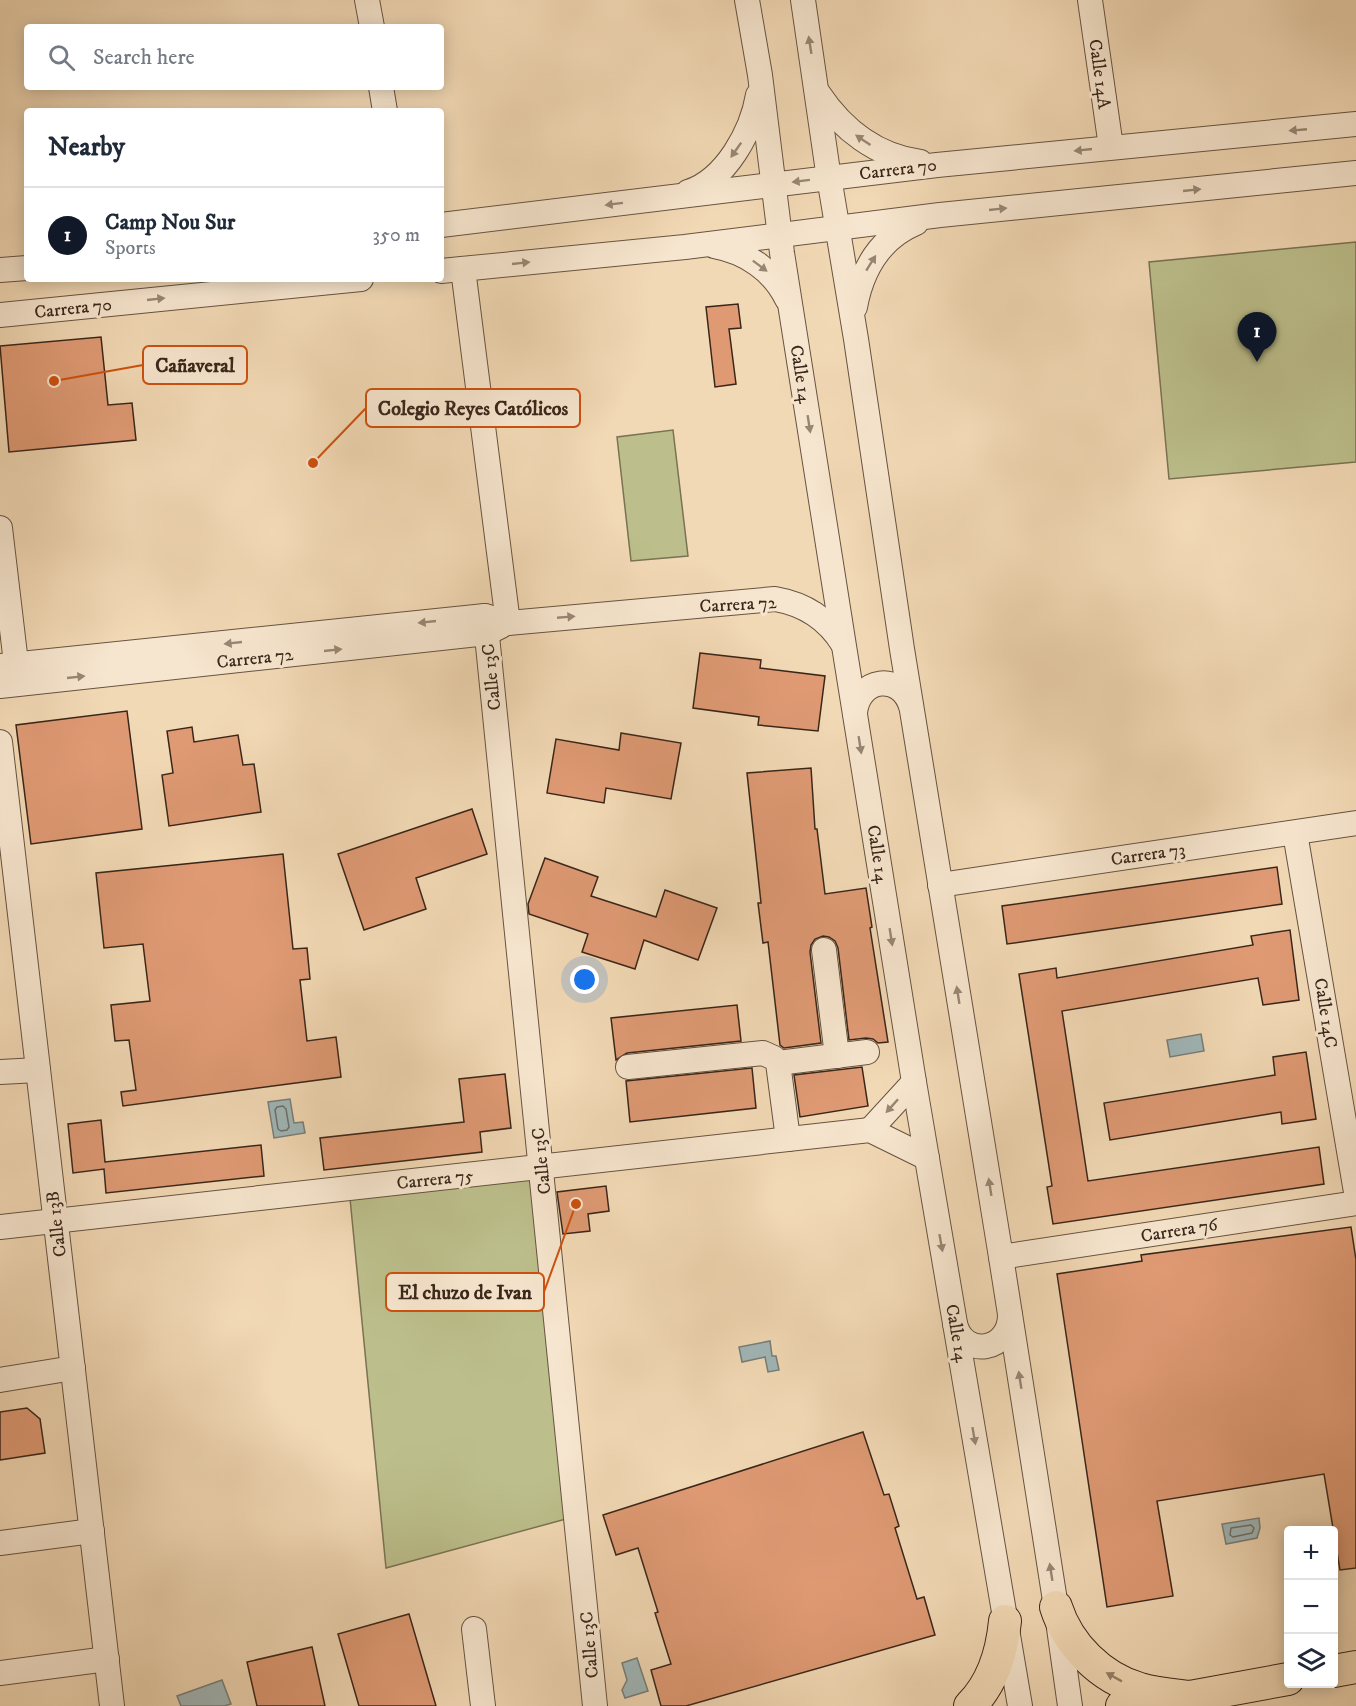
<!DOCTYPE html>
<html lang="en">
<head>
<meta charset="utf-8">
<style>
	:root { --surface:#fff; --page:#f2f2f3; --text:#1f2937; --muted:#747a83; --line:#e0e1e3; --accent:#111827 }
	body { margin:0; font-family:"IM FELL DW Pica",serif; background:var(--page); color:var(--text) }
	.controls { position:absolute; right:18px; bottom:18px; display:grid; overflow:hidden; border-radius:6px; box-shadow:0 3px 15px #0003 }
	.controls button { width:54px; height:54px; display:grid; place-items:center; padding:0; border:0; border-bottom:2px solid var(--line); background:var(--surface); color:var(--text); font:30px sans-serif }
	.you { position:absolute; left:585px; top:980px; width:21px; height:21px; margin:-15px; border:4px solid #fff; border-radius:50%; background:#1a73e8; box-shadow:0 0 0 9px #1a73e833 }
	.badge { display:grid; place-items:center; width:39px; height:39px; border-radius:50%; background:var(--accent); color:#fff; font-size:20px; font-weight:700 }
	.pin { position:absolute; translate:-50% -50px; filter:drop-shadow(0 2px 3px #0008) }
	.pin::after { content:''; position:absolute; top:32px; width:21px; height:18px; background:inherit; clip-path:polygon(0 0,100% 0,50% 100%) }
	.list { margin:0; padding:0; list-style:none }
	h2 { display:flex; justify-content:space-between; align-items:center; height:78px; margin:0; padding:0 24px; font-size:26px }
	h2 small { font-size:20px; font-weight:400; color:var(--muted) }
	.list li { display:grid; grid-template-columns:39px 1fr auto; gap:18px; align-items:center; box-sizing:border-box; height:96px; padding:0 24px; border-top:2px solid var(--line) }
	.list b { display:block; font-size:22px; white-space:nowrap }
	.list p { margin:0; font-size:20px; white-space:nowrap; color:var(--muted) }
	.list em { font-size:20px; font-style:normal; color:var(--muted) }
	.icon { flex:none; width:33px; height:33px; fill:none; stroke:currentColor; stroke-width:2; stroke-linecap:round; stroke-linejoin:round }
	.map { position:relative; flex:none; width:1356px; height:1706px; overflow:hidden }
	.search { position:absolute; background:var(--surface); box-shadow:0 3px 15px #0003; left:24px; top:24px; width:420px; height:66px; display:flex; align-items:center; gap:15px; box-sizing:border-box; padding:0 21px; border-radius:6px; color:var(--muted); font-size:22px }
	.panel { position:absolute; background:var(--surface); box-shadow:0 3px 15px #0003; left:24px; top:108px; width:420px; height:174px; border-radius:6px }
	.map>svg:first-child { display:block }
</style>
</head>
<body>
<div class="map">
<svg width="1356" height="1706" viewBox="0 0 1356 1706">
	<rect width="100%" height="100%" fill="#f2d9b5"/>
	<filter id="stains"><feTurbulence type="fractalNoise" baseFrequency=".00333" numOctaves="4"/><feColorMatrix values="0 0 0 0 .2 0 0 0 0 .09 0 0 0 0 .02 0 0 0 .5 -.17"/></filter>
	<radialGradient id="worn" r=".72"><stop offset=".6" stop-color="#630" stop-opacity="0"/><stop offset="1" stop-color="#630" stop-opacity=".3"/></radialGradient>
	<g fill="#bcbf8c" stroke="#7a7253" stroke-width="1.5">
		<path d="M1356 242V462L1169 479 1149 262Z"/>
		<path d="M673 430 688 556 631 561 617 437Z"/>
		<path d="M541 1167 577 1516 386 1568 349 1188Z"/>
	</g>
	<g fill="#a0b7b9" stroke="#777d79" stroke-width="1.5">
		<path d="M1201 1034 1204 1051 1170 1057 1167 1040Z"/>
		<path d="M290 1099 294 1123 303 1122 305 1133 274 1138 268 1102Z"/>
		<path d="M770 1341 772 1356H776L779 1370 768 1372 765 1357 742 1362 739 1347Z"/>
		<path d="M1259 1518 1260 1528 1257 1538 1226 1544 1222 1524Z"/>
		<path d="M637 1658 648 1691 625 1698 622 1690 627 1680 622 1663Z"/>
		<path d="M222 1680 231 1704 224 1706H181L177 1696Z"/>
	</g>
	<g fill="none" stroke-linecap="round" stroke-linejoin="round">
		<g stroke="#6c6e6a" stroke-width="1.5">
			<path d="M283 1106 286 1109 289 1127 287 1130 281 1131 278 1129 275 1110 277 1107Z"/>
			<path d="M1251 1525 1254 1528 1252 1533 1233 1537 1230 1535 1231 1528Z"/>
		</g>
	</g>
	<g fill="#df9a74" stroke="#39261a" stroke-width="1.5">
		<path d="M738 304 741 328 729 329 736 384 715 387 706 307Z"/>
		<path d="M101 337 108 405 132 403 136 440 9 452 0 346Z"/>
		<path d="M700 653 761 660 760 668 825 676 818 731 758 725 759 717 693 708Z"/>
		<path d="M127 711 142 829 31 844 16 725Z"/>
		<path d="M192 727 194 742 238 735 243 765 254 764 261 812 169 826 162 775 173 773 167 731Z"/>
		<path d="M621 733 681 743 671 799 606 788 604 803 547 793 556 739 619 750Z"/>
		<path d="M811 768 815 829H817L825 894 866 888 872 927 870 928 888 1042 878 1043 873 1039 866 1038 849 1040 838 948 835 941 829 937 823 936 815 939 811 945 810 952 821 1043 784 1048 780 1045 768 942 763 943 758 903H761L747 773Z"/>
		<path d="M472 809 487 854 416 878 426 909 364 930 338 854Z"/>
		<path d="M283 854 293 949 307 948 310 979 300 980 307 1041 336 1037 341 1077 123 1106 121 1092 136 1090 129 1040 115 1041 111 1005 150 1001 143 944 104 948 96 873Z"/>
		<path d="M545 858 598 877 591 896 656 917 665 890 717 908 698 960 644 940 635 969 582 952 588 934 529 914 528 904Z"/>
		<path d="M1277 867 1282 904 1007 944 1002 906Z"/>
		<path d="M1290 930 1299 1000 1263 1005 1258 978 1062 1011 1088 1181 1319 1147 1324 1184 1053 1224 1047 1187 1052 1186 1019 974 1056 968 1057 978 1253 945 1251 936Z"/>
		<path d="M737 1005 741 1041 627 1053 616 1060 611 1018Z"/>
		<path d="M1306 1052 1316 1119 1282 1124 1281 1112 1110 1140 1104 1103 1275 1075 1273 1057Z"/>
		<path d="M862 1067 868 1106 800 1117 794 1075Z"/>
		<path d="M752 1068 756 1108 630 1122 626 1081Z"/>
		<path d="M505 1074 511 1128 480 1132 482 1152 324 1170 320 1138 464 1122 459 1079Z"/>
		<path d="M101 1120 105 1162 261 1145 264 1176 106 1193 104 1169 73 1173 68 1124Z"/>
		<path d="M606 1186 609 1211 588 1214 590 1231 563 1234 557 1192Z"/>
		<path d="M1351 1227 1356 1260V1568L1340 1570 1324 1474 1157 1501 1173 1596 1107 1607 1057 1274 1142 1261 1141 1255Z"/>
		<path d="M27 1408 40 1419 45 1453 0 1460V1412Z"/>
		<path d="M863 1432 884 1495 889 1494 899 1526 895 1528 917 1599 924 1597 935 1635 686 1706H661L651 1670 671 1664 655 1613 658 1612 638 1548 616 1555 603 1515Z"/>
		<path d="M409 1614 436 1706H359L338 1634Z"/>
		<path d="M312 1647 325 1706H257L247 1662Z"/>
	</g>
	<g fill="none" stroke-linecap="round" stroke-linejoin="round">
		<g stroke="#675341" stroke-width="26">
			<g id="minor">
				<path d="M367 0 372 27"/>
				<path d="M747 0 760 75 782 253 844 646 914 1082 1020 1706"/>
				<path d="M803 0 827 165 856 339 902 649 1001 1257 1056 1607 1070 1706"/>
				<path d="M1090 0 1111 147"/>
				<path d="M381 87 385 111"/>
				<path d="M818 93C842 129 876 156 920 162"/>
				<path d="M688 192C726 180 752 131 758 95"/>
				<path d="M441 225 937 165 1356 124"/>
				<path d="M714 246C746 252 773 270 787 299"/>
				<path d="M463 269 508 623"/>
				<path d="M0 270 27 268"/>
				<path d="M441 271 685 247 940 215 1356 173"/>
				<path d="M855 307C862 269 880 238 916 223"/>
				<path d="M0 315 361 279"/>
				<path d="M0 528 18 680"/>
				<path d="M485 616 595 1706"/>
				<path d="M0 666 485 616 508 623 775 599C804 604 827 618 843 644"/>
				<path d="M0 686 487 633 501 626"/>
				<path d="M855 713C858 678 900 672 911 706"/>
				<path d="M0 742 112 1706"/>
				<path d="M1295 833 1356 1192"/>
				<path d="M940 885 1356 823"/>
				<path d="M824 950 837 1056"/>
				<path d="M778 1063 867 1052"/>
				<path d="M628 1067 763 1053 774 1058 778 1063 788 1139"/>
				<path d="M0 1072 38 1070"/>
				<path d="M870 1130 914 1082"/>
				<path d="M0 1227 870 1130 927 1158"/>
				<path d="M1001 1257 1356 1203"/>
				<path d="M955 1324C964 1359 1010 1351 1010 1315"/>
				<path d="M0 1380 73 1368"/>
				<path d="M0 1543 92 1531"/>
				<path d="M474 1629 483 1706"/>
				<path d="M0 1673 107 1659"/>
			</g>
		</g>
		<g stroke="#39261a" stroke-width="34">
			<g id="major">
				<path d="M1056 1607C1068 1645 1101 1678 1140 1689 1156 1694 1173 1695 1190 1697"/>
				<path d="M1334 1671 1356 1667"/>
				<path d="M970 1706C993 1683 1002 1653 1005 1621"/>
				<path d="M1122 1706 1190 1697 1288 1679"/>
			</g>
		</g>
		<use href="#minor" stroke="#f7e6cf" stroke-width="24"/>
		<use href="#major" stroke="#f2d9b5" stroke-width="32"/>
	</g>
	<defs><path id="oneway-solid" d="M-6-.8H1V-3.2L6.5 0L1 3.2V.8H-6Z" transform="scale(1.5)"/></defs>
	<g fill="#988674">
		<use href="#oneway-solid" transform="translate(810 45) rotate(-99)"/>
		<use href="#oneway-solid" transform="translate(1298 130) rotate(175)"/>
		<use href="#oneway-solid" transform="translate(863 140) rotate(-146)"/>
		<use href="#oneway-solid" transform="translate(736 150) rotate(125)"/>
		<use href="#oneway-solid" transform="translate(1083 150) rotate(174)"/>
		<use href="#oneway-solid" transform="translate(801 181) rotate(173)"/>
		<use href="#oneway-solid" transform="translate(1192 190) rotate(-6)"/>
		<use href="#oneway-solid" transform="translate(614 204) rotate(173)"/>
		<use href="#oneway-solid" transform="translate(998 209) rotate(-6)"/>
		<use href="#oneway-solid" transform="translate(521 263) rotate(-6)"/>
		<use href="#oneway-solid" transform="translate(871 263) rotate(-58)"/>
		<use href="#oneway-solid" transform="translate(760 266) rotate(37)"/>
		<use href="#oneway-solid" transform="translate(156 299) rotate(-6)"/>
		<use href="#oneway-solid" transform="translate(809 424) rotate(81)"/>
		<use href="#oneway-solid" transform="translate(566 617) rotate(-5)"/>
		<use href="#oneway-solid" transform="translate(427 622) rotate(174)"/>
		<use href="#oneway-solid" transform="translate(233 643) rotate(174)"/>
		<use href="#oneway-solid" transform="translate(333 650) rotate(-6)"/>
		<use href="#oneway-solid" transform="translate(76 677) rotate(-6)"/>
		<use href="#oneway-solid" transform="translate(860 745) rotate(81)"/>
		<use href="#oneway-solid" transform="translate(891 937) rotate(81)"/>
		<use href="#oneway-solid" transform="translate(958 995) rotate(-99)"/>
		<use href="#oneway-solid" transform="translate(892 1106) rotate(132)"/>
		<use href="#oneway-solid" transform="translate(990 1187) rotate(-99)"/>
		<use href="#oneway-solid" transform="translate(941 1243) rotate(80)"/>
		<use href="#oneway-solid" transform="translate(1020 1380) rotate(-99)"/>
		<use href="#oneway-solid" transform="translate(974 1436) rotate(80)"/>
		<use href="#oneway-solid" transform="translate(1051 1572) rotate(-99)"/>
	</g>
	<use fill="#968068" href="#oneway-solid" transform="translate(1114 1677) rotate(-151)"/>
	<g text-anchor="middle" stroke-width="6" stroke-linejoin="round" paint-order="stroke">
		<g font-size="18" fill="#39261a" stroke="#f7e6cf">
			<text transform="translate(1100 74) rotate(82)" y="6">Calle 14A</text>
			<text transform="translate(898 169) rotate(-7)" y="6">Carrera 70</text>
			<text transform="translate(73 308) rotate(-6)" y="6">Carrera 70</text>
			<text transform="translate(801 374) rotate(81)" y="6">Calle 14</text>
			<text transform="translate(738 604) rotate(-3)" y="6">Carrera 72</text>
			<text transform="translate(255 658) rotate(-6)" y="6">Carrera 72</text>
			<text transform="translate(491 677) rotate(-96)" y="6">Calle 13C</text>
			<text transform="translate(878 854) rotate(81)" y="6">Calle 14</text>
			<text transform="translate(1148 854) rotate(-8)" y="6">Carrera 73</text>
			<text transform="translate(1326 1013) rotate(81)" y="6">Calle 14C</text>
			<text transform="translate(541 1161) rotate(-96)" y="6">Calle 13C</text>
			<text transform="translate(435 1179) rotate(-6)" y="6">Carrera 75</text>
			<text transform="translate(56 1224) rotate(-97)" y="6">Calle 13B</text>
			<text transform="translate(1179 1230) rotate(-9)" y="6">Carrera 76</text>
			<text transform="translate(957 1333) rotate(80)" y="6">Calle 14</text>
			<text transform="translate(589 1645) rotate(-95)" y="6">Calle 13C</text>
		</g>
	</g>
	<path fill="none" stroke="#ce510e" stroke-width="2" d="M54 381L143 365M313 463L366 408M576 1204L544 1292"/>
	<g fill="#ce510e" stroke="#f7e6cf" stroke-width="2">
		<circle cx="54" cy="381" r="6"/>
		<circle cx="313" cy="463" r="6"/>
		<circle cx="576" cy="1204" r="6"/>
	</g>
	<g fill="#f7e6cf" stroke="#ce510e" stroke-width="2">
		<rect x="143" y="346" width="104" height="38" rx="6"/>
		<rect x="366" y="389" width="214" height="38" rx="6"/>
		<rect x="386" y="1273" width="158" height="38" rx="6"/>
	</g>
	<g font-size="20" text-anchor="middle" font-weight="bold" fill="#39261a">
		<text x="195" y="372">Cañaveral</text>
		<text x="473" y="415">Colegio Reyes Católicos</text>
		<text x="465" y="1299">El chuzo de Ivan</text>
	</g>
	<rect width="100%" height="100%" filter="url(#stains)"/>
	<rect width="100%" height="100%" fill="url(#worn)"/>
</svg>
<div class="controls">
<button>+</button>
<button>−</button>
<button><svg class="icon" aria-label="layers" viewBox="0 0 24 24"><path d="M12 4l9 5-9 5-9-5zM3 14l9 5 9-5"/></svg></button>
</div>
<div class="you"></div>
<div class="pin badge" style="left:1257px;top:362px">1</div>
<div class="search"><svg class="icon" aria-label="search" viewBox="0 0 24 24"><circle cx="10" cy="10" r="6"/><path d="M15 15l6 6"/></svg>Search here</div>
<section class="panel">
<h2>Nearby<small></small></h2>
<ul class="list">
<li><span class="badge">1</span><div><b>Camp Nou Sur</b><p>Sports</p></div><em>350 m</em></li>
</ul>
</section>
</div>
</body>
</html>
